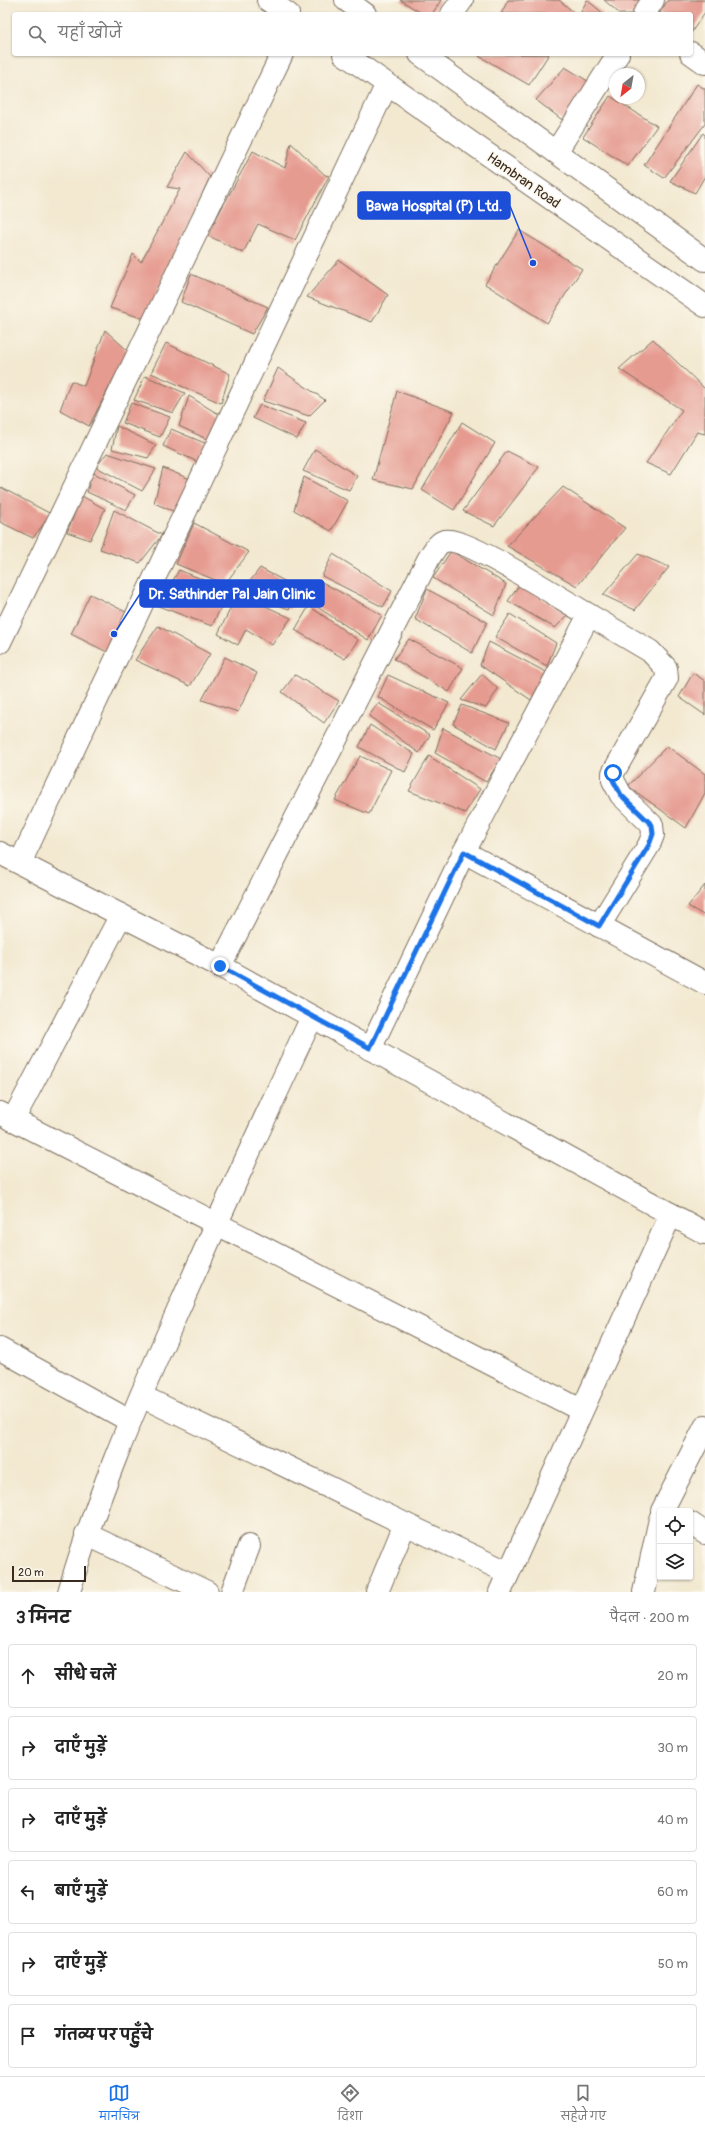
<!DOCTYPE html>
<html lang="hi">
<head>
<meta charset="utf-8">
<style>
	:root { --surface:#fff; --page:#f6f6f6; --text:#222; --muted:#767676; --line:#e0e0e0; --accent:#1a73e8 }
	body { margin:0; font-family:Pangolin,"Playpen Sans Deva",sans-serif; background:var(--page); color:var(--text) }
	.controls { position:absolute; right:12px; bottom:12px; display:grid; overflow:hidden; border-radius:4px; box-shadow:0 1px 3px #0004 }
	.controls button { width:36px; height:36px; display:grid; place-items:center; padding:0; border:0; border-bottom:1px solid var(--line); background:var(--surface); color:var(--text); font:20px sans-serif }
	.compass { position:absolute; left:609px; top:68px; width:36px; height:36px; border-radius:50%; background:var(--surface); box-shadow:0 1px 3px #0004; rotate:211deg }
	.scale { position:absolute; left:12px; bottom:10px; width:74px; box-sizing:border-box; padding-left:4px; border:2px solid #3b2a1e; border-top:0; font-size:11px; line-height:14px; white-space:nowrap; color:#3b2a1e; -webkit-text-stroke:3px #fbf7ec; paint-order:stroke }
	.stop { position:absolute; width:12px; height:12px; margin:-9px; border:3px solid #1a73e8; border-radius:50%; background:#fff }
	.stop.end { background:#1a73e8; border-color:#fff; box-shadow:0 1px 4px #0008 }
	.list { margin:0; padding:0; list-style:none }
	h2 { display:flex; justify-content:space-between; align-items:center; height:52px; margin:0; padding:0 16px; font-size:17px }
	h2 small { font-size:13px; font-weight:400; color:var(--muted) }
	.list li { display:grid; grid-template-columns:26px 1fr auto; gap:12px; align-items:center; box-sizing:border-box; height:64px; margin:0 8px 8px; padding:0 8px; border:1px solid var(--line); border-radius:4px }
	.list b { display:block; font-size:15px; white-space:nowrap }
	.list em { font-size:13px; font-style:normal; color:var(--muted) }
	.icon { flex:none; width:22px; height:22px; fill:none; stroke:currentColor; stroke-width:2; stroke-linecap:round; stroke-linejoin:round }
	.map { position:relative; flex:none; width:705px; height:1592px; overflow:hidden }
	.search { position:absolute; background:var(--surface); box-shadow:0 1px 3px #0004; left:12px; right:12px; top:12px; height:44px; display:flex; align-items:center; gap:10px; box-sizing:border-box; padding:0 14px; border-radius:4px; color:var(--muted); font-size:15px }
	.sheet { height:484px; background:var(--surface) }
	nav { display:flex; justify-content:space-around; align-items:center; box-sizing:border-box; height:56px; border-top:1px solid var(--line); background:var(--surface); font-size:11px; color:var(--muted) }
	nav a { display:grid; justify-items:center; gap:2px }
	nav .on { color:var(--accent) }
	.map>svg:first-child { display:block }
</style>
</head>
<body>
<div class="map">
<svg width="705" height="1592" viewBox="0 0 705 1592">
	<rect width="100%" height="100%" fill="#fbf7ec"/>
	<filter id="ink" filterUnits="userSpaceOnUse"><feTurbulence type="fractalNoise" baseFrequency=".025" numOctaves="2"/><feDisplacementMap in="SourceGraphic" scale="8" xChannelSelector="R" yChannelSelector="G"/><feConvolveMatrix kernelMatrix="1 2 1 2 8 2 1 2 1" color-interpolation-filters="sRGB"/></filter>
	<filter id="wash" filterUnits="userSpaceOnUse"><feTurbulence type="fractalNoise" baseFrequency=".012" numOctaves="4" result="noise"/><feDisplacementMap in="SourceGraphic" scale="16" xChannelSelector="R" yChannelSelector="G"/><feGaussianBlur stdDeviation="0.9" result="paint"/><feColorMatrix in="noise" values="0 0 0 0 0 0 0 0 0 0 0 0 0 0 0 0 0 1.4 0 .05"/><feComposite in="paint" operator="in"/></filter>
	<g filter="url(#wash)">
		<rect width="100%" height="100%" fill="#f3e9d1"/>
		<g id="blocks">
			<g fill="#e69b91">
				<path d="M400 0H441L432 14H423Z"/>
				<path d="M508 0H559L576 14H501Z"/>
				<path d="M587 0 604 14H580Z"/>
				<path d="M604 0H642L633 14H620Z"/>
				<path d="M668 0H705V12L691 33V14H659Z"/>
				<path d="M480 54H549L529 85 479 56Z"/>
				<path d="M565 67 591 83 565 122 536 100Z"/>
				<path d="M697 84 705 89V124L664 178 644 165Z"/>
				<path d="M610 96 657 126 628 166 583 137Z"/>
				<path d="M703 133 705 135V176L695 193 670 181Z"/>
				<path d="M291 143 325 175 329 176 295 240 258 224 243 253 207 235 253 151 285 168Z"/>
				<path d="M187 152 210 177 145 319 110 308 133 254 141 262 180 189 167 187Z"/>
				<path d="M519 230 582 269 547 323 485 284Z"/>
				<path d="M339 260 388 295 372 322 307 297Z"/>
				<path d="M191 274 268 307 252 334 181 302Z"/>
				<path d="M105 330 128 351 89 426 60 410 71 381 84 386Z"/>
				<path d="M653 339 705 389V434L697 432 671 474 646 463 682 410 619 369Z"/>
				<path d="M166 343 230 374 221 403 151 373Z"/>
				<path d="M278 368 325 400 309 416 263 401Z"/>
				<path d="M145 376 185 393 173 413 134 400Z"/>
				<path d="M397 391 454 412 413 489 373 480Z"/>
				<path d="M189 396 223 417 211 441 179 426Z"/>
				<path d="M131 403 170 417 160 437 123 423Z"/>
				<path d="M260 405 306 423 297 439 253 418Z"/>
				<path d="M462 422 495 443 454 510 422 490Z"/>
				<path d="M117 426 156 445 148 458 112 449Z"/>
				<path d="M171 429 207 444 198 462 163 446Z"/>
				<path d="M315 449 357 476 349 490 303 471Z"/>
				<path d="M507 451 539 467 494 526 463 511Z"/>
				<path d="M107 453 156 469 142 491 96 467Z"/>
				<path d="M163 468 190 479 175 512 154 503Z"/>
				<path d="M92 472 135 495 126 510 87 492Z"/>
				<path d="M304 477 348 501 331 531 294 510Z"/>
				<path d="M0 487 51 514 33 538 0 522Z"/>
				<path d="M563 487 625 528 577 586 507 546Z"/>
				<path d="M82 496 105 509 90 540 67 532Z"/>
				<path d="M114 510 162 535 140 563 100 549Z"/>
				<path d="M194 523 249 552 225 584 176 564Z"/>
				<path d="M451 551 506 584 494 615 433 578Z"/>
				<path d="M333 554 392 591 383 607 322 576Z"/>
				<path d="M638 554 669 567 635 610 603 595Z"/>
				<path d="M260 568 305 592 289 609 242 592Z"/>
				<path d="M179 570 229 590 212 626 158 606Z"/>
				<path d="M320 581 382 615 368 640 311 603Z"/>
				<path d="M520 584 568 615 555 628 508 601Z"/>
				<path d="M427 589 487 622 472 653 415 619Z"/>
				<path d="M238 593 291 618 272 645 246 629 238 645 218 634Z"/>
				<path d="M90 594 132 615 113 655 71 634Z"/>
				<path d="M309 606 358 640 345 659 295 630Z"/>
				<path d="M510 614 556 643 547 666 495 637Z"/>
				<path d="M158 626 210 654 190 686 135 660Z"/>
				<path d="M409 639 463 668 449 692 394 659Z"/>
				<path d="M489 642 546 672 531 700 480 665Z"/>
				<path d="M225 657 257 673 238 712 202 700Z"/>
				<path d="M693 673 705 681V715L679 697Z"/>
				<path d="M482 674 498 689 486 708 461 700Z"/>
				<path d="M295 675 339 701 324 723 282 692Z"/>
				<path d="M388 675 449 703 433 730 378 697Z"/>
				<path d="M378 703 430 735 419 753 369 716Z"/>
				<path d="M462 705 509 723 496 749 453 724Z"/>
				<path d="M370 725 414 754 405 772 359 747Z"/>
				<path d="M443 728 501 759 486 782 435 753Z"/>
				<path d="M667 746 705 774V793L686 828 628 786Z"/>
				<path d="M360 756 391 770 369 814 335 800Z"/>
				<path d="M429 756 480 789 465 813 409 791Z"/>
				<path d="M705 885V916L688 906Z"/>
			</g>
		</g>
	</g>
	<g filter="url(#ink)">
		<use href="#blocks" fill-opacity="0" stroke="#7b6d5d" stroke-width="1"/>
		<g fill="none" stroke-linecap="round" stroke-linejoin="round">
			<g stroke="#7b6d5d" stroke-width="24">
				<g id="minor">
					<path d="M452 14 462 0"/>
					<path d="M644 14 653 0"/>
					<path d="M691 53 705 63"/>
					<path d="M556 152 618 54"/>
					<path d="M589 615 650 651 666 668 667 678 613 773V780L621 795 652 825 653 835 649 845 599 926"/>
					<path d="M0 642 282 54"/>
					<path d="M0 853 220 966 705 1233"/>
					<path d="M20 863 387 84"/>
					<path d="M220 966 429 558C433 552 438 542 445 541 465 536 566 602 589 615L464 852 705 983"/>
					<path d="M370 1049 464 852"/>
					<path d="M0 1113 581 1410"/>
					<path d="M13 1120 121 915"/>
					<path d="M0 1349 130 1421"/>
					<path d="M141 1396 405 1524 377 1592"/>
					<path d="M662 1511 705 1427"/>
					<path d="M690 1523 705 1533"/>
					<path d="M405 1524 507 1572"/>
					<path d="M86 1534 207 1592"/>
					<path d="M69 1592C95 1502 131 1417 169 1331 215 1226 263 1121 312 1017"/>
					<path d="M232 1592 249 1546"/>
					<path d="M500 1592 671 1214"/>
					<path d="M644 1592 660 1519"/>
				</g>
			</g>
			<g stroke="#7b6d5d" stroke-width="24">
				<g id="major">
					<path d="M268 0 288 14"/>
					<path d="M346 0 365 14"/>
					<path d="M344 54 705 306"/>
					<path d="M420 54 705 260"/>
				</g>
			</g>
			<use href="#minor" stroke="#fff" stroke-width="22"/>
			<use href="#major" stroke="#fff" stroke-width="22"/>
		</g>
	</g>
	<g fill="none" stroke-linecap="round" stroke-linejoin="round" filter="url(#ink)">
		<path stroke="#1a73e8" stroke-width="5" d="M220 966 370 1048 464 852 599 926 649 845 653 834 652 825 621 795 613 780V773"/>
	</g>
	<g text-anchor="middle" stroke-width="3" stroke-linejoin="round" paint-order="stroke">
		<g font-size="14" fill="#3b2a1e" stroke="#fbf7ec">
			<text transform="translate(524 180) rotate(35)" y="5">Hambran Road</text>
		</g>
	</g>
	<path fill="none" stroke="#1d4ed8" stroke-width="1.5" d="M533 263L510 206M114 634L140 594"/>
	<g fill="#1d4ed8" stroke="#fbf7ec" stroke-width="1.5">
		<circle cx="533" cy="263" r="4"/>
		<circle cx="114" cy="634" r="4"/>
	</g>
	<g fill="#1d4ed8" stroke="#1d4ed8" stroke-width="1.5">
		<rect x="358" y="192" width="152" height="27" rx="4"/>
		<rect x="140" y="580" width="184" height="27" rx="4"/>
	</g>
	<g font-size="15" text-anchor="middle" font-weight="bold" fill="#fff">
		<text x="434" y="211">Bawa Hospital (P) Ltd.</text>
		<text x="232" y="599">Dr. Sathinder Pal Jain Clinic</text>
	</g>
</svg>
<div class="controls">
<button><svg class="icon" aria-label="locate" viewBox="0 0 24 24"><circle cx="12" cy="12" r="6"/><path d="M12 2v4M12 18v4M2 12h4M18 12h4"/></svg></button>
<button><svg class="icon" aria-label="layers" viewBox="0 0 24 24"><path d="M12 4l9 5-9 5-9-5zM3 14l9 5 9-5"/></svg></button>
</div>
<svg class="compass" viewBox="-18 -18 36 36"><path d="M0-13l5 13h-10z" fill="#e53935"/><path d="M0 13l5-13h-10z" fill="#767676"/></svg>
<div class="scale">20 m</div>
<div class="stop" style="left:613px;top:773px"></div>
<div class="stop end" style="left:220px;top:966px"></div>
<div class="search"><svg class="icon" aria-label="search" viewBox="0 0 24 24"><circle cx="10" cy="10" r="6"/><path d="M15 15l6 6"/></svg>यहाँ खोजें</div>
</div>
<section class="sheet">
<h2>3 मिनट<small>पैदल · 200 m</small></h2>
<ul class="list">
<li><svg class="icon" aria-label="ahead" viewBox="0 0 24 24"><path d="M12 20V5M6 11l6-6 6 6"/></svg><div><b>सीधे चलें</b></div><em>20 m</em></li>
<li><svg class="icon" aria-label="right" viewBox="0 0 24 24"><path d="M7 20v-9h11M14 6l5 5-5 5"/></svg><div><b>दाएँ मुड़ें</b></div><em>30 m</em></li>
<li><svg class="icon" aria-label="right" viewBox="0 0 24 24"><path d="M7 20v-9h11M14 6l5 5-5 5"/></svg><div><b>दाएँ मुड़ें</b></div><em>40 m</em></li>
<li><svg class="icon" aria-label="left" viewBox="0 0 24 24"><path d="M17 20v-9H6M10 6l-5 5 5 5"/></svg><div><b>बाएँ मुड़ें</b></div><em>60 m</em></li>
<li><svg class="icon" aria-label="right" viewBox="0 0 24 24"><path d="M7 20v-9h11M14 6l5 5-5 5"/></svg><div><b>दाएँ मुड़ें</b></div><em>50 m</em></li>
<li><svg class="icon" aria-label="arrive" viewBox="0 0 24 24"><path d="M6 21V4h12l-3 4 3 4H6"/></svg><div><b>गंतव्य पर पहुँचे</b></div></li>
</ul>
</section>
<nav>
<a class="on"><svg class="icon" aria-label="map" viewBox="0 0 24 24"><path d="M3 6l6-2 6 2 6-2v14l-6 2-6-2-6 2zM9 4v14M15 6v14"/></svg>मानचित्र</a>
<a><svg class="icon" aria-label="directions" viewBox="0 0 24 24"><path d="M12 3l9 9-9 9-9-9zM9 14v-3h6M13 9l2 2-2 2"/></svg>दिशा</a>
<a><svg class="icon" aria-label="saved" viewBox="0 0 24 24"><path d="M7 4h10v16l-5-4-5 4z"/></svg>सहेजे गए</a>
</nav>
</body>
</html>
